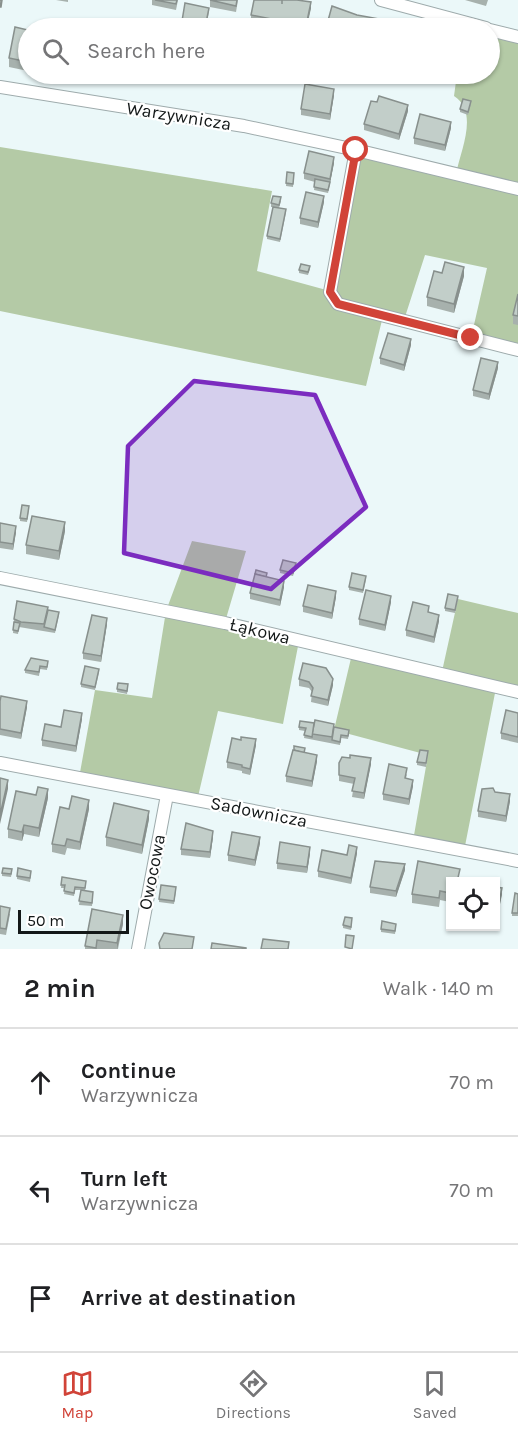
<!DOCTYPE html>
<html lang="en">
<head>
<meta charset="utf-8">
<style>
	:root { --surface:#fff; --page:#f2f2f2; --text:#202124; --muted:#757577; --line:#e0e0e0; --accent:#d14338 }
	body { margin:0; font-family:Karla,sans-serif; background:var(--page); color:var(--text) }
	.controls { position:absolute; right:18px; bottom:18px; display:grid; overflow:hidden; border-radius:0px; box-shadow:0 2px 4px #0004 }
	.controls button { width:54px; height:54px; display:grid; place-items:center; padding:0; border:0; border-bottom:2px solid var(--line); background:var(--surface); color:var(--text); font:30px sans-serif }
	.scale { position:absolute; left:18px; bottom:15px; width:111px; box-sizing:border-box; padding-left:6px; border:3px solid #131818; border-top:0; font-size:16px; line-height:21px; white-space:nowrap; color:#131818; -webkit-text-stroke:4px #fff; paint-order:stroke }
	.stop { position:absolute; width:18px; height:18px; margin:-14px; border:4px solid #d14338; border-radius:50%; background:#fff }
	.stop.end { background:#d14338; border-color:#fff; box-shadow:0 2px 6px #0008 }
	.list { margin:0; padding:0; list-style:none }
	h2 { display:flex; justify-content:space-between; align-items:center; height:78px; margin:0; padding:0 24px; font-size:26px }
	h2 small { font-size:20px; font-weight:400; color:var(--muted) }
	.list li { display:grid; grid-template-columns:39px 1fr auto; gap:18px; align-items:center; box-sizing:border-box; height:108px; padding:0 24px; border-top:2px solid var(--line) }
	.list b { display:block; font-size:22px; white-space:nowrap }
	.list p { margin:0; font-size:20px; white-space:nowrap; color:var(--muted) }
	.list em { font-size:20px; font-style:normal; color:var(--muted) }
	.icon { flex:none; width:33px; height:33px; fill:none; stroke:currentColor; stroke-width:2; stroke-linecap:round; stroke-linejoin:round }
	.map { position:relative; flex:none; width:518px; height:949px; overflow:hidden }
	.search { position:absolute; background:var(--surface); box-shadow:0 2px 4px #0004; left:18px; right:18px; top:18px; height:66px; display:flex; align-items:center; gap:15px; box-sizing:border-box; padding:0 21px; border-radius:33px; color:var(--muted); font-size:22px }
	.sheet { height:402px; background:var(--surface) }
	nav { display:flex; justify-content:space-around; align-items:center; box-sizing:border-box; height:84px; border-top:2px solid var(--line); background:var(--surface); font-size:16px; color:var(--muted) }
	nav a { display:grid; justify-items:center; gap:3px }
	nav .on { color:var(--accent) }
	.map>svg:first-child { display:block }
</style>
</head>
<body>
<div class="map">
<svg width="518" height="949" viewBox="0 0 518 949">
	<rect width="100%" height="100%" fill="#ebf8f9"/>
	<g fill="#b4caa6">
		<path d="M490 30 518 37V350L471 338 487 268 425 255 404 320 383 316 366 386 0 311V147L272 191 257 271 330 291 356 150 456 174C461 149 479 112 454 96L457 74H490Z"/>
		<path d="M192 541 246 551 225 622 299 641 283 724 218 711 197 801 79 778 95 690 152 698 166 611Z"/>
		<path d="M458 599 518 613V692L496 688 464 851 413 841 428 755 334 730 352 654 441 676Z"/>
	</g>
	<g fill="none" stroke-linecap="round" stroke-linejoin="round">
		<g stroke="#9eabac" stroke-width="14">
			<g id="street">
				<path d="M381 0 486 28"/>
				<path d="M490 30 518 37"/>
				<path d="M0 87 244 126 356 150 518 189"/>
				<path d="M356 150 330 292 338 304 518 350"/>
				<path d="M0 578 225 623 518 692"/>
				<path d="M0 763 518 861"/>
				<path d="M138 949 167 795"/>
			</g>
		</g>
		<use href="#street" stroke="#fff" stroke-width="12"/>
	</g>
	<g fill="#a7b1ad">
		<path d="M56 0H68V2Z"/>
		<path d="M152 0H178L176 10 152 5Z"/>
		<path d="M210 0H238L236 12 210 7Z"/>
		<path d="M465 0H488L486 6Z"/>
		<path d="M311 8 307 28H288L251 21V15Z"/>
		<path d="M209 11 206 28H198L182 24V21Z"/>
		<path d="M28 30V71L9 67V58Z"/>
		<path d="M66 74H98L96 83 71 78V75Z"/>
		<path d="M334 95 330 120 301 115V109Z"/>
		<path d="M471 104 468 115 460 112V109Z"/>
		<path d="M408 111 399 140 364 130V124Z"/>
		<path d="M451 128 445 151 414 144V138Z"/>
		<path d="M334 163 328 193 314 190 315 182 304 179V173Z"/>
		<path d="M287 172 294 173 293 187 286 186Z"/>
		<path d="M281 201 279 208 286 212 280 242 267 239V236L273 207H271V203Z"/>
		<path d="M324 202 318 228 300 224V218Z"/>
		<path d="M310 269 308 275 299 273V270Z"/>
		<path d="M442 273 464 276 454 313 427 306V297Z"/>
		<path d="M518 294V325L513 324V315Z"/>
		<path d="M411 345 404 371 380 364V358Z"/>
		<path d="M498 368 489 400 473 396V390Z"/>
		<path d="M29 509 27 522 20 521V518Z"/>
		<path d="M0 523 16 532 13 550 0 548Z"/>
		<path d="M65 531 59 560 26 554V545Z"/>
		<path d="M296 566 293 576 280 573V570Z"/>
		<path d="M267 577 284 587 280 606 250 599V593Z"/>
		<path d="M366 579 363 593 349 590V587Z"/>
		<path d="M336 597 332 619 303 612V606Z"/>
		<path d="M458 599 455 613 445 611V608Z"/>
		<path d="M391 602 385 631 359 625V619Z"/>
		<path d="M48 610 59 615 55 633 19 627 18 634 13 633 14 619Z"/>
		<path d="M429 613 439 621 434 643 406 636V630Z"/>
		<path d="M107 624 101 662 83 659V653Z"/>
		<path d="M48 661 47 670 40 669 39 676 25 673V670Z"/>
		<path d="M99 672 95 690 81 687V684Z"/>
		<path d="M299 679 333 685 328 706 311 702 312 692 309 688 299 686Z"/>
		<path d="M128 687 127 694 117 692V689Z"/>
		<path d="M0 701 27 707 21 739 0 735Z"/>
		<path d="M518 713V743L501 739V733Z"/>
		<path d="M82 719 76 752 42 746V740L61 727Z"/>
		<path d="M299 727H334L349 733 348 739 341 738 340 745 304 738 305 731 299 730Z"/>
		<path d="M256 745 250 775 242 773V771L227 768V762Z"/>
		<path d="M305 753 317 761 312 787 286 782V776Z"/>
		<path d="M428 755 426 767 417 765V762Z"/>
		<path d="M339 763 371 764 364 799 352 797 354 784 339 781Z"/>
		<path d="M407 774 406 778 413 786 409 805 383 800V794Z"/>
		<path d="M495 792 510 801 506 822 478 817V811Z"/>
		<path d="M48 798 39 837 24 834 22 841 8 838V829Z"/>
		<path d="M69 809H89L80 850 67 848 65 855 52 852V844Z"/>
		<path d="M149 819 142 854 106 846V837Z"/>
		<path d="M213 837 210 858 181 855V849Z"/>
		<path d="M260 843 255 866 228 861V855Z"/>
		<path d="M310 853 307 873 277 869V863Z"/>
		<path d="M357 853 351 884 318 877V871L347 855Z"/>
		<path d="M405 870 396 897 370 893V887Z"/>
		<path d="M12 872 11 877 2 876V873Z"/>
		<path d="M31 874 30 882 17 879V876Z"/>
		<path d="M62 877 86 884 85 891 93 895 92 906 79 905 81 890H75L74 896 64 894 65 888H61Z"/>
		<path d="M460 878 459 882H450V902L440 900 439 907 412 903V894Z"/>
		<path d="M495 887 502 894 498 914H495Z"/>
		<path d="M176 891 174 904 159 902V899Z"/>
		<path d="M518 894V916H512V913Z"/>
		<path d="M0 906 10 914 6 935 0 934Z"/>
		<path d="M352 921 351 930 343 928V925Z"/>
		<path d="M123 924 118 949H85V946Z"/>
		<path d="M396 927 395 934 381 932V929Z"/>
	</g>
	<g fill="#88908d">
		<path d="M311 2V8L306 28V26Z"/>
		<path d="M334 89V95L330 120V114Z"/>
		<path d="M408 105V111L399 140V134Z"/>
		<path d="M451 122V128L445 151V145Z"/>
		<path d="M334 157V163L328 193 330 179Z"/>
		<path d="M324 196V202L318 228V222Z"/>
		<path d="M464 267V276L454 313V304Z"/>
		<path d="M411 339V345L404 371V365Z"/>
		<path d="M498 362V368L489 400V394Z"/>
		<path d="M65 522V531L59 560V551Z"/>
		<path d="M16 526V532L13 550V544Z"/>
		<path d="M284 581V587L280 606V600Z"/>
		<path d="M336 591V597L332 619V613Z"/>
		<path d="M391 596V602L385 631V625Z"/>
		<path d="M439 615V621L434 643V637Z"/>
		<path d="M107 618V624L101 662V656Z"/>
		<path d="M333 679V685L328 706V700Z"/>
		<path d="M27 701V707L21 739V733Z"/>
		<path d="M82 713V719L76 752V746Z"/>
		<path d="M256 739V745L250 775V769Z"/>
		<path d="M317 755V761L312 787V781Z"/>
		<path d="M371 758V764L364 799V793Z"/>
		<path d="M8 780V789L0 824V815Z"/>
		<path d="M413 780V786L409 805V799Z"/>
		<path d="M48 789V798L39 837V828Z"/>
		<path d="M510 794V801L506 822V816Z"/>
		<path d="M89 800V809L80 850V842Z"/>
		<path d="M149 811V819L142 854V845Z"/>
		<path d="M24 825V834L22 841V832Z"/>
		<path d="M213 831V837L210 858V852Z"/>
		<path d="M260 837V843L255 866V860Z"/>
		<path d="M310 847V853L307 873V867Z"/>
		<path d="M357 847V853L351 884V878Z"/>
		<path d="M405 864V870L396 897V891Z"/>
		<path d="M502 888V894L498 914V908Z"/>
		<path d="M123 915V924L117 949V943Z"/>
	</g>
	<g fill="#c2cec9" stroke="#88908d" stroke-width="1.5">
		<path d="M0 0H2L1 7H0Z"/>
		<path d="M155 0H177L176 4Z"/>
		<path d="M210 0H237L236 6Z"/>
		<path d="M254 0H282V4V0H297L311 2 306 26 251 15Z"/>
		<path d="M185 3 209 8 205 28 182 21Z"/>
		<path d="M332 6 357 15 385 20 382 28H326Z"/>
		<path d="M458 26 466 28H457Z"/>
		<path d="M15 27 28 30V62L9 58Z"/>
		<path d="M305 84 334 89 330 114 301 109Z"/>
		<path d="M379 96 408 105 399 134 364 124 371 101 377 102Z"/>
		<path d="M463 99 471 101 468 112 460 109Z"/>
		<path d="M420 114 451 122 445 145 414 138Z"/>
		<path d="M309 151 334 157 330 179 304 173Z"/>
		<path d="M287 172 294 173 293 184 286 183Z"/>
		<path d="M315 179 330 182 328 190 314 187Z"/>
		<path d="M306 192 324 196 318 222 300 218Z"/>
		<path d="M273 196 281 197 279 205 271 203Z"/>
		<path d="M273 207 286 209 280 239 267 236Z"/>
		<path d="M445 262 464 267 454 304 427 297 434 271 442 273Z"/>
		<path d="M301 264 310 266 308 272 299 270Z"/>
		<path d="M518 294V316L513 315Z"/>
		<path d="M388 333 411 339 404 365 380 358Z"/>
		<path d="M481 358 498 362 489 394 473 390Z"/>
		<path d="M22 505 29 506 27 519 20 518Z"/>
		<path d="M32 516 65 522 59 551 26 545Z"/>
		<path d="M0 523 16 526 13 544 0 542Z"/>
		<path d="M283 560 296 563 293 573 280 570Z"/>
		<path d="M256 570 267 573 266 577 255 574Z"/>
		<path d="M352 573 366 576 363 590 349 587Z"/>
		<path d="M255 574 284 581 280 600 250 593Z"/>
		<path d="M308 585 336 591 332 613 303 606Z"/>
		<path d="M366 590 391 596 385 625 359 619Z"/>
		<path d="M448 594 458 596 455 610 445 608Z"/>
		<path d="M17 601 48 607 44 624 21 622 14 619Z"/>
		<path d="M413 602 429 606 428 612 439 615 434 637 406 630Z"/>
		<path d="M48 610 59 612 55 630 44 627Z"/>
		<path d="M92 615 107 618 101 656 83 653Z"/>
		<path d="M14 622 20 623 18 631 13 630Z"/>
		<path d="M31 658 48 661 47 667 40 666 39 672 25 670Z"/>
		<path d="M303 663 326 668 333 679 328 700 311 696 313 688 309 682 299 679Z"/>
		<path d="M85 666 99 669 95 687 81 684Z"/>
		<path d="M118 683 128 684 127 691 117 689Z"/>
		<path d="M1 696 27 701 21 733 0 729V701Z"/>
		<path d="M64 710 82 713 76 746 42 740 45 724 61 727Z"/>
		<path d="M506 710 518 713V737L501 733Z"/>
		<path d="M315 720 334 724 332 737 312 734Z"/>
		<path d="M300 721 314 723 312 737 304 735 306 728 299 727Z"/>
		<path d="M334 727 349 730 348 736 341 735 340 742 332 740Z"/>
		<path d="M241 737 256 739 250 769 242 767V765L227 762 232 738 241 740Z"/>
		<path d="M294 746 305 748 304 753 294 750Z"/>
		<path d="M293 750 317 755 312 781 286 776Z"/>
		<path d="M420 750 428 751 426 763 417 762Z"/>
		<path d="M350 755 371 758 364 793 352 791 355 778 339 775V763L342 757 350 758Z"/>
		<path d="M389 764 407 768 405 778 413 780 409 799 383 794Z"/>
		<path d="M0 778 8 780 0 815Z"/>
		<path d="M38 787 48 789 39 828 24 825 22 832 8 829 16 791 36 795Z"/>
		<path d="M493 788 495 792 510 794 506 816 478 811 482 789Z"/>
		<path d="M72 796 89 800 80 842 67 839 65 846 52 844 60 807 69 809Z"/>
		<path d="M114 803 149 811 142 845 106 837Z"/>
		<path d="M186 823 213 831 210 852 181 849Z"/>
		<path d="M232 832 260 837 255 860 228 855Z"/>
		<path d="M280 842 310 847 307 867 277 863Z"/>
		<path d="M349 845 357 847 351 878 318 871 322 850 347 855Z"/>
		<path d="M375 861 405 864 396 891 370 887Z"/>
		<path d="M418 861 460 869 457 882H450V893L440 891 439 898 412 894Z"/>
		<path d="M3 868 12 869 11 874 2 873Z"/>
		<path d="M18 868 31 871 30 878 17 876Z"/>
		<path d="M62 877 86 881 85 888 75 887 74 893 64 891 65 885H61Z"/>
		<path d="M472 879 477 882H467V880Z"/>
		<path d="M161 885 176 887 174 901 159 899Z"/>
		<path d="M495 887 502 888 498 908H495Z"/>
		<path d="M81 890 93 892 92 903 79 901Z"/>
		<path d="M515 893 518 894V913H512Z"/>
		<path d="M0 906 10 908 6 929 0 928Z"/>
		<path d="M92 909 123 915 117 943 97 940 96 948 85 946Z"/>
		<path d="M345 917 352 918 351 927 343 925Z"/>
		<path d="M382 921 396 924 395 931 381 929Z"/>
		<path d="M164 933 194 937 192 949H160L159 943Z"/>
		<path d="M346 935 354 936 352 949 345 947Z"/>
		<path d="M263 939 289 942 288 949H261Z"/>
		<path d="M212 943 246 948V949H211Z"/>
	</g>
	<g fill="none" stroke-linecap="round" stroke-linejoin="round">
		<path stroke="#d14338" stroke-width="8" d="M356 150 330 292 338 304 471 338"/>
	</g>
	<path fill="#7b2cbf" fill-opacity="0.2" stroke="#7b2cbf" stroke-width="4.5" stroke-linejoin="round" d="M194 381 315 395 366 507 271 589 124 553 128 446Z"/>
	<g text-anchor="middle" stroke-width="4.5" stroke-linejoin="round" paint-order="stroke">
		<g font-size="18" fill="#131818" stroke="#fff">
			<text transform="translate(179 116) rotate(9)" y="6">Warzywnicza</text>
			<text transform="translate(260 631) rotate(14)" y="6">Łąkowa</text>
			<text transform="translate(259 812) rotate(11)" y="6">Sadownicza</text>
			<text transform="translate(152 872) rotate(-79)" y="6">Owocowa</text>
		</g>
	</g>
</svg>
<div class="controls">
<button><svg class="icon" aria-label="locate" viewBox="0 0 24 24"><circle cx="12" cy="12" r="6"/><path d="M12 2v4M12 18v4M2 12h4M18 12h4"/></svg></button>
</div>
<div class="scale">50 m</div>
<div class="stop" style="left:356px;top:150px"></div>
<div class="stop end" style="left:471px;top:338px"></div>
<div class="search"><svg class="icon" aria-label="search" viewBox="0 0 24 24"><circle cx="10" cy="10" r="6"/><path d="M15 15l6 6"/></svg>Search here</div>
</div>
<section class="sheet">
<h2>2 min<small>Walk · 140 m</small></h2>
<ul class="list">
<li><svg class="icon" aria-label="ahead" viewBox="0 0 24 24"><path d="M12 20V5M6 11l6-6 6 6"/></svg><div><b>Continue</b><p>Warzywnicza</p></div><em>70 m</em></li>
<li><svg class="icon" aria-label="left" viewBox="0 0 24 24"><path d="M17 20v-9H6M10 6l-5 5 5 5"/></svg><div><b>Turn left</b><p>Warzywnicza</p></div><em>70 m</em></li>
<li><svg class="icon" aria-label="arrive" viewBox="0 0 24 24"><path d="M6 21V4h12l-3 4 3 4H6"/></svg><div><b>Arrive at destination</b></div></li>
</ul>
</section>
<nav>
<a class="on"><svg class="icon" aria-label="map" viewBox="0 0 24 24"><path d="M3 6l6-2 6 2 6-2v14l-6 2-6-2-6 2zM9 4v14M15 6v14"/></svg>Map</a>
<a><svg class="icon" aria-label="directions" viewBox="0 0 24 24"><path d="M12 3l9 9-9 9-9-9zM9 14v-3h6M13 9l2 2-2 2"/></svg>Directions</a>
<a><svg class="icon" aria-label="saved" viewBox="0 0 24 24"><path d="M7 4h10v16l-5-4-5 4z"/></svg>Saved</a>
</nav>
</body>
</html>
